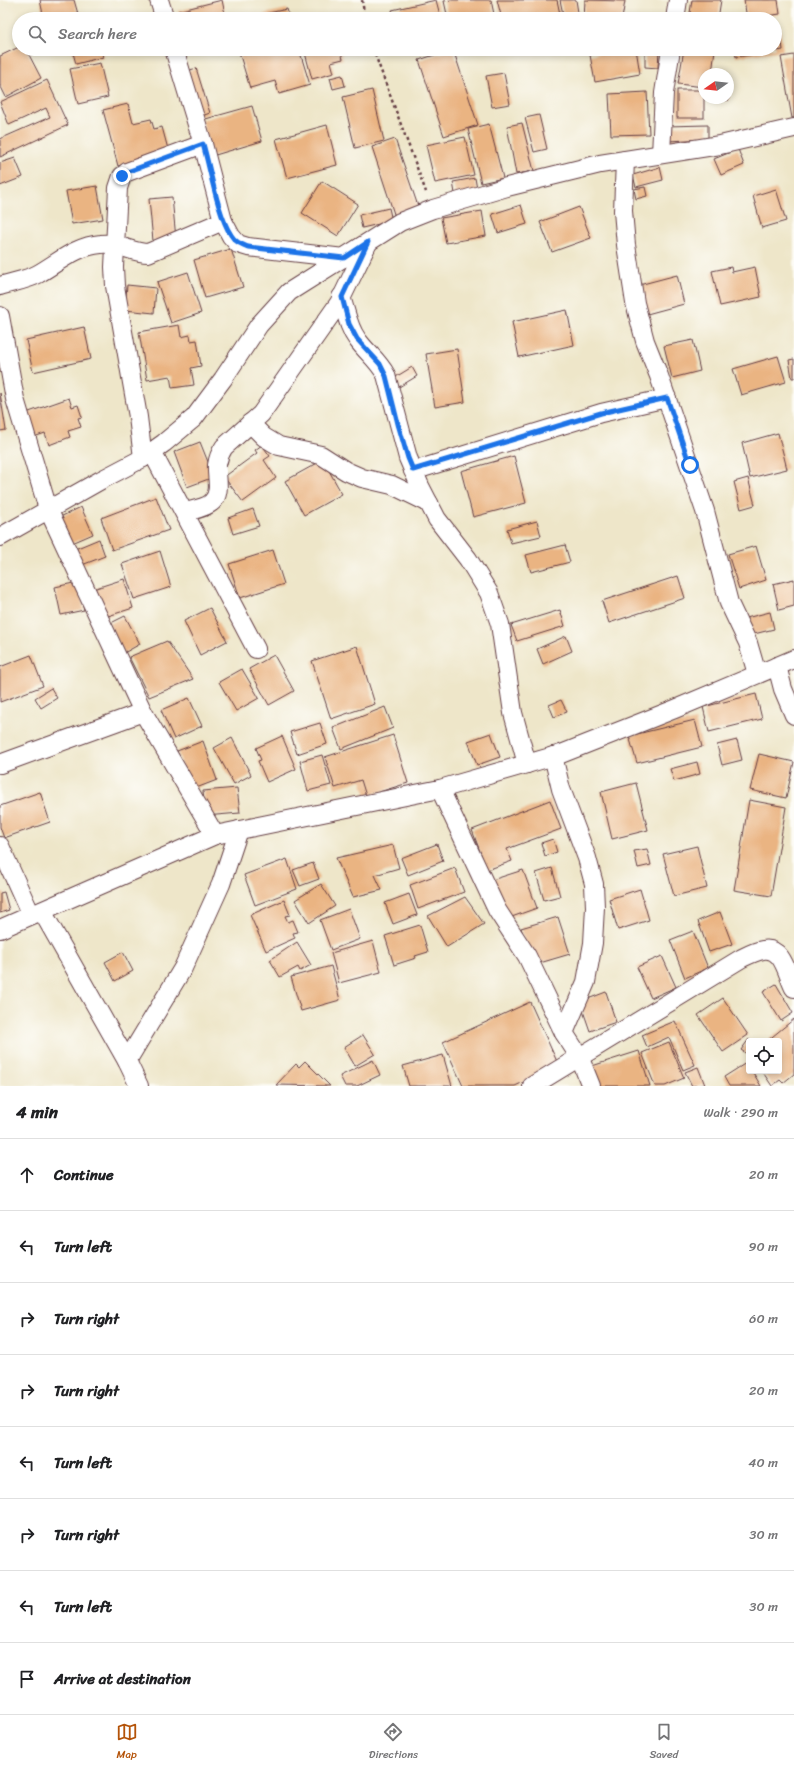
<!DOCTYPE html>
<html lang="en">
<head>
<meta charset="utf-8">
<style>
	:root { --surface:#fff; --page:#f6f6f6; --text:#202124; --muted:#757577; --line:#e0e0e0; --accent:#b45309 }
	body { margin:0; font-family:Sriracha,sans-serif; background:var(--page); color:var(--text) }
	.controls { position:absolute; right:12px; bottom:12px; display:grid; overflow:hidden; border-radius:4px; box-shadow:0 2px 6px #0003 }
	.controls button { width:36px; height:36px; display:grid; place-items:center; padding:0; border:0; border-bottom:1px solid var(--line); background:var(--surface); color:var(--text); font:20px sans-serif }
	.compass { position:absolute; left:698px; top:68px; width:36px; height:36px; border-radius:50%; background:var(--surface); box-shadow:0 2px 6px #0003; rotate:256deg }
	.stop { position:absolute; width:12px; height:12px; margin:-9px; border:3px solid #1a73e8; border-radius:50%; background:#fff }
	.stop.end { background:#1a73e8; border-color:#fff; box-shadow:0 1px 4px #0008 }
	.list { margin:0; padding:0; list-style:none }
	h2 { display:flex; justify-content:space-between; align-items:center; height:52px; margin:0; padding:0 16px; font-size:17px }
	h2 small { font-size:13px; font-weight:400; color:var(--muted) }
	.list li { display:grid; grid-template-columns:26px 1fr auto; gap:12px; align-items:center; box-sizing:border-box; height:72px; padding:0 16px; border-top:1px solid var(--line) }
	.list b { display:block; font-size:15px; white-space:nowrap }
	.list em { font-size:13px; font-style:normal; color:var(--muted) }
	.icon { flex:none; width:22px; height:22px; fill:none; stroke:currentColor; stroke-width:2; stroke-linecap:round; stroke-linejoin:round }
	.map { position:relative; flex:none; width:794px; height:1086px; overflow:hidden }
	.search { position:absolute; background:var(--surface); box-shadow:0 2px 6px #0003; left:12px; right:12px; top:12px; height:44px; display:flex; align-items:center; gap:10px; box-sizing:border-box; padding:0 14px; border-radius:22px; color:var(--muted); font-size:15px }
	.sheet { height:628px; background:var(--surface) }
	nav { display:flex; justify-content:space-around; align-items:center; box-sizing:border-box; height:56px; border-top:1px solid var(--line); background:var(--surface); font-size:11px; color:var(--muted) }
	nav a { display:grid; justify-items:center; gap:2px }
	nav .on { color:var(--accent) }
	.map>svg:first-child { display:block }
</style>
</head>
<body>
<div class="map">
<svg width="794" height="1086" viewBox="0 0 794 1086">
	<rect width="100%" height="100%" fill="#fdfcf7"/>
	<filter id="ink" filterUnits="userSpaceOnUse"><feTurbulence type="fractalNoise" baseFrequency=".025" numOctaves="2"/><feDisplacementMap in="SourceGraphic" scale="8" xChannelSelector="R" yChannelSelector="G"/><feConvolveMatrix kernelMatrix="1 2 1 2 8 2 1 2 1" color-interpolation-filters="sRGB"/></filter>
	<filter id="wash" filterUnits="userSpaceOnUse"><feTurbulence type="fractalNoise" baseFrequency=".012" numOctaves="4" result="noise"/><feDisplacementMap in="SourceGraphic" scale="16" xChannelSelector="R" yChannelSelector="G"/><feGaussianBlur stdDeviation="0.9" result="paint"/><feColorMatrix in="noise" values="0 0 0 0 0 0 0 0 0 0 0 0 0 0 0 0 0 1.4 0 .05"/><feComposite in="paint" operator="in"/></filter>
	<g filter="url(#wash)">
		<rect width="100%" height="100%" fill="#eee6c9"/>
		<g id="blocks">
			<g fill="#eab482">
				<path d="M40 0H74L78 14 58 19H44Z"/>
				<path d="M222 0 226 19H180L178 11Z"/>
				<path d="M436 0 441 19H394L392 10Z"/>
				<path d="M451 0H491L495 19H448L444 1Z"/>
				<path d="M497 0H557L561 19H502Z"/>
				<path d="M560 0H576L579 19H564Z"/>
				<path d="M585 0 625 1 622 19H584Z"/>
				<path d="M692 0H721L718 19H689Z"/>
				<path d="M744 0H778L780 14 747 19Z"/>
				<path d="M287 9 290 19H265L264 14Z"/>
				<path d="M779 23 783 50 736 57 735 49H775V24Z"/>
				<path d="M19 47V49H26L41 78 6 97 0 85V56Z"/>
				<path d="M72 49H101L103 57 76 64Z"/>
				<path d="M188 49H208V50L190 54Z"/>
				<path d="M238 49H299L310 85 279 94 275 81 250 88Z"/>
				<path d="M304 49H340L343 59 331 62 334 73 312 79Z"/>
				<path d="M453 49 478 125 444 136 419 60Z"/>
				<path d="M621 49H636L640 74 595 82 590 55Z"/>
				<path d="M645 49H659L658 68 645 67Z"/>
				<path d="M684 49H715L712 74H704V87L678 84Z"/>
				<path d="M794 55V118H792L781 57Z"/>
				<path d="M100 63 108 97 78 104 70 69Z"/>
				<path d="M196 68 210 113 199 117 185 72Z"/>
				<path d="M504 73 510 104 492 107 486 76Z"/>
				<path d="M342 75 345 86 333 89 330 78Z"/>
				<path d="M47 80 68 125 0 157V139L50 117 46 108 9 125 0 102Z"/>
				<path d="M372 90 384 141 355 148 343 97Z"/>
				<rect x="677" y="90" width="27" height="28"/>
				<path d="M647 92 649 134 611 135 609 94Z"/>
				<path d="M714 98H729V100L714 101Z"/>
				<path d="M128 104 133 123 151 119 154 129 162 127 169 153 118 166 103 110Z"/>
				<path d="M252 106 262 141 212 156 202 120Z"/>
				<path d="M539 115 547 149 534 152 525 118Z"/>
				<path d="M522 123 534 171 516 174 507 126Z"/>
				<path d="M489 124 503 178 481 183 468 129Z"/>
				<path d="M327 125 337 165 287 178 276 139Z"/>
				<path d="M708 125V139L667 141 666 126Z"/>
				<path d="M465 137 474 175 435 183 426 145Z"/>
				<path d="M395 139 419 209 395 217 372 147Z"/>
				<path d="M738 149 744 165 721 175 714 159Z"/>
				<path d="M15 158 23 177 0 186V163Z"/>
				<path d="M660 167 663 180 636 187 633 175Z"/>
				<path d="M475 178 478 195 456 199 453 182Z"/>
				<path d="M322 181 358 204 338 236 302 213Z"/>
				<path d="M97 186 103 219 72 224 66 191Z"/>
				<path d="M645 187 647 196 636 199 634 189Z"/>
				<path d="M776 189 786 221 762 228 753 196Z"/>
				<path d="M172 197 176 239 153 241 149 199Z"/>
				<path d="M521 205 527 224 498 233 492 214Z"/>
				<path d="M579 207 591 238 552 252 540 222Z"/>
				<path d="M389 208 392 221 362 228 359 215Z"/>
				<path d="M482 211 486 236 446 243 441 218Z"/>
				<path d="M231 249 243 287 205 298 194 260Z"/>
				<path d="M731 267 732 272 755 267 761 297 720 306 712 271Z"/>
				<path d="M188 272 201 313 171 323 157 282Z"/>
				<path d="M677 275 684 304 647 314 639 285Z"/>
				<path d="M127 285 156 288 154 313 125 310Z"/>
				<path d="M567 310 574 345 519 357 512 322Z"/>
				<path d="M179 325 181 337 190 335 191 341 197 340 201 366 191 368 194 385 172 388 170 376 147 380 139 332Z"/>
				<path d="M84 327 91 359 33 372 26 340Z"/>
				<path d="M693 340 700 371 672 378 664 346Z"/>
				<path d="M457 349 465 402 435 407 426 354Z"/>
				<path d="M778 356 786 382 741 395 733 369Z"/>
				<path d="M794 359V378H792L789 360Z"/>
				<path d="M412 367 417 376 399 387 394 378Z"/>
				<path d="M0 393 6 430 0 431Z"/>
				<path d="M69 398 72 407 78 405 82 417 78 418 81 427 68 431 70 437 49 445 45 433 34 437 26 413Z"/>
				<path d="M778 433 787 469 750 478 742 443Z"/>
				<path d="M200 442 214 477 187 487 174 452Z"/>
				<path d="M262 445 270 456 264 460 276 478 243 502 224 477 257 453 255 450Z"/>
				<path d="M514 456 526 503 473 517 461 471Z"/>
				<path d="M323 460 342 494 304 515 285 481Z"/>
				<path d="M748 478 755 505 741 509 734 482Z"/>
				<path d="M156 497 169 530 112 550 101 518Z"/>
				<path d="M81 507 93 534 70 544 58 518Z"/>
				<path d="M253 509 259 526 233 534 228 518Z"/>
				<path d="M537 521 541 536 511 543 507 529Z"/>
				<path d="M99 539 105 556 82 565 75 549Z"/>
				<path d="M565 545 570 562 531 572 526 555Z"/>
				<path d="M756 546 766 580 739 589 728 554Z"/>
				<path d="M273 550 284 584 240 598 229 564Z"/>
				<path d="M160 551 171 587 134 599 122 564Z"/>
				<path d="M678 576 685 598 609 623 602 601Z"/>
				<path d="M124 579 133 608 102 618 93 589Z"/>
				<path d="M794 579V606L779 610 773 584Z"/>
				<path d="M78 582 84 610 61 615 55 587Z"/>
				<path d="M210 608 227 641 200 655 184 621Z"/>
				<path d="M560 610 565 626 517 641 511 625Z"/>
				<path d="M770 612 774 629 750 635 746 618Z"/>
				<path d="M125 616 140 644 124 653 109 624Z"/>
				<path d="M566 636 572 651 543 664 537 649Z"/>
				<path d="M167 641 193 679 149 697 129 657Z"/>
				<path d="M357 646 375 704 331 719 312 661Z"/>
				<path d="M31 655 43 686 0 702V667Z"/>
				<path d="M274 655 294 691 269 705 249 669Z"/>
				<path d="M242 669 259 698 236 711 219 682Z"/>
				<path d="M51 688 57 698 41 708 35 698Z"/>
				<path d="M756 694 762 719 709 732 703 707Z"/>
				<path d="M189 698 202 726 174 739 161 710Z"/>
				<path d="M561 700 567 712 554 717 549 705Z"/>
				<path d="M385 707 393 728 341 749 333 728Z"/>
				<path d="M695 720 702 747 637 763 629 736Z"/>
				<path d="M320 723 327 744 297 754 290 732Z"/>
				<path d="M491 733 500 757 477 765 468 741Z"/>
				<path d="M393 735 408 783 366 796 361 780 335 788 325 757Z"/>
				<path d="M282 736 296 769 267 782 258 761 261 760 256 748Z"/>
				<path d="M232 738 251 775 234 784 214 748Z"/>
				<path d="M737 740 742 760 722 765 717 745Z"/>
				<path d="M203 741 217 780 191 790 177 751Z"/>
				<path d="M759 754 794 762 786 798 750 790Z"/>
				<path d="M322 755 331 785 308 791 300 761Z"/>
				<path d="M697 762 700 774 674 781 670 769Z"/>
				<path d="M636 783 648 830 612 839 601 792Z"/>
				<path d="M237 788 240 813 205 816 203 791Z"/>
				<path d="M40 792 50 822 4 838 0 827V806Z"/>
				<path d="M550 800 561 829 507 849 512 861 487 870 472 830Z"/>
				<path d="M749 800 786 807 771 896 734 890Z"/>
				<path d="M553 839 557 852 545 856 541 843Z"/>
				<path d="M437 844 443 861 408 875 401 858Z"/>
				<path d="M393 845 399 868 375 875 382 890 353 897 336 858Z"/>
				<path d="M697 846 707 888 674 896 663 854Z"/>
				<path d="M647 849 651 865 638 868 634 851Z"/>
				<path d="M287 859 297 889 255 905 244 875Z"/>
				<path d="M313 863 319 879 300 886 293 870Z"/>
				<path d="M455 868 464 892 418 909 410 885Z"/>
				<path d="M552 868 560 896 544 900 536 873Z"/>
				<path d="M523 870 537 908 506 919 492 880Z"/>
				<path d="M321 884 335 906 309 923 295 900Z"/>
				<path d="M640 889 649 920 618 930 609 899Z"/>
				<path d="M4 892 9 910 0 913V893Z"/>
				<path d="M409 894 417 915 393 924 385 903Z"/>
				<path d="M465 897 484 924 447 947 428 916Z"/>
				<path d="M284 900 290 915 285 916 288 922 293 920 298 932 293 933 295 938 266 951 250 915Z"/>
				<path d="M349 909 360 939 331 950 320 920Z"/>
				<path d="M720 912 732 944 709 952 698 921Z"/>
				<path d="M558 917 570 954 533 965 521 928Z"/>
				<path d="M420 925 428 952 415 956 416 958 394 965 385 936Z"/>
				<path d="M693 931 708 968 685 978 670 940Z"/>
				<path d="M373 941 381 972 339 983 331 953Z"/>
				<path d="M297 942 311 965 300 971 298 967 280 977 270 960Z"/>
				<path d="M123 952 133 971 115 981 105 962Z"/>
				<path d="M662 956 676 987 651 998 637 967Z"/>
				<path d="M331 966 340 1000 301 1011 291 977Z"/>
				<path d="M776 984 793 1013 781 1021 763 992Z"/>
				<path d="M606 992 616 1022 590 1031 580 1002Z"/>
				<path d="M723 998 748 1035 723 1052 698 1015Z"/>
				<path d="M530 1002 559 1066 515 1086H463L443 1042Z"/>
				<path d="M794 1019V1074L783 1083 780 1080 772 1086 762 1071H779V1041H767Z"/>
				<path d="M675 1021 695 1065 683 1070 669 1037 647 1047 642 1035Z"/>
				<path d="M363 1035 375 1054 355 1066 344 1047Z"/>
				<path d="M749 1039V1051L747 1054 741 1050Z"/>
				<path d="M669 1042 684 1078 665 1086H655L642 1053Z"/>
				<path d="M639 1051 650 1086H598L592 1066Z"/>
				<path d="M443 1055 452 1086H409L403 1066Z"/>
				<path d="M373 1060 380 1075 357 1086H345L340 1076Z"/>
				<path d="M305 1061 330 1086 276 1085 296 1064 299 1067Z"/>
				<path d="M746 1063 749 1067V1071H752L761 1086H729L724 1077Z"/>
				<path d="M698 1067 705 1085 692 1086 685 1072Z"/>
			</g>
		</g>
	</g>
	<g filter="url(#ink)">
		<use href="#blocks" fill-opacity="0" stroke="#633d43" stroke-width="1"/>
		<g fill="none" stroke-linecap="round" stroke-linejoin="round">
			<g stroke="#633d43" stroke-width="20">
				<g id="minor">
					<path d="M159 0 165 19"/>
					<path d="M675 19 678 0"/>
					<path d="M174 49 203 144 223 221 231 236 238 244 248 247 344 258"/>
					<path d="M661 154 664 93 671 49"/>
					<path d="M625 160 623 211 626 245 635 303 645 341 659 376 705 511 729 603 748 643 757 674"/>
					<path d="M0 286C12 282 27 280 38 274 59 262 76 246 101 244 118 242 132 253 148 253L223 221"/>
					<path d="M341 297C346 311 348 327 357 339 366 352 378 360 386 375L408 458 420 486 437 519 468 559 489 593 500 624 513 713 527 764"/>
					<path d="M0 316 15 399 48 509 143 712 215 835"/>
					<path d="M250 423 264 437 279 446 321 455 346 471 362 478 392 485 429 503"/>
					<path d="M152 452 256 649"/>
					<path d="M143 458 138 417 115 286 114 267 118 188 122 176 127 172 203 144"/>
					<path d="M413 471 601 413 667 398"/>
					<path d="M185 512C192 510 206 508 212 502 222 493 216 477 217 465 218 458 220 453 224 447L261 414 339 303 368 243"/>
					<path d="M0 537 101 480 143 458 164 443 194 418 223 379 259 325 289 292 400 222 433 209 507 187 600 164 720 145 794 128"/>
					<path d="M777 666 783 689 794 715"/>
					<path d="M553 756 561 789 587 858 594 884 595 907 593 943 586 982 564 1033"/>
					<path d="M0 764 143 712"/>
					<path d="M440 789 497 910 527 956 564 1033 579 1056 591 1086"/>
					<path d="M0 846 31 915"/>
					<path d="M42 911 127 1061 139 1086"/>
					<path d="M0 929 215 835 440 789 561 754 675 709 794 659"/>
					<path d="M127 1061 183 968 221 884 239 830"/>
					<path d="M532 1086 742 958C748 955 756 951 763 950 783 946 787 975 794 988"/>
				</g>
			</g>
			<g stroke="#633d43" stroke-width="2.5" stroke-dasharray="3 3" stroke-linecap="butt">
				<path d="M362 0 365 19"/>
				<path d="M373 49 426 192"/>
			</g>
			<use href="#minor" stroke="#fff" stroke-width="18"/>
		</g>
	</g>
	<g fill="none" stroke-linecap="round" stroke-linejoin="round" filter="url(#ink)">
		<path stroke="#1a73e8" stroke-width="5" d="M122 176 127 172 203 144C210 168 218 216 231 235 235 242 241 244 248 247L344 258 368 242 342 297 349 324 357 339 380 364 386 376 398 424 408 458 413 470 601 413 667 398 690 465"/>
	</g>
</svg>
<div class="controls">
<button><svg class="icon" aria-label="locate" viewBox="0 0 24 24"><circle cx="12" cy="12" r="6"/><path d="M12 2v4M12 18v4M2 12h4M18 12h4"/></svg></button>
</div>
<svg class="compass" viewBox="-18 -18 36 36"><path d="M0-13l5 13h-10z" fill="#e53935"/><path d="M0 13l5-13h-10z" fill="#757577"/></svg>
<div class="stop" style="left:690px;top:465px"></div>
<div class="stop end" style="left:122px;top:176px"></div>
<div class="search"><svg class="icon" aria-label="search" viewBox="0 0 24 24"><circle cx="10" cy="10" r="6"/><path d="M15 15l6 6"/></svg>Search here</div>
</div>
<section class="sheet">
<h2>4 min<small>Walk · 290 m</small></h2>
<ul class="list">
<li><svg class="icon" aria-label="ahead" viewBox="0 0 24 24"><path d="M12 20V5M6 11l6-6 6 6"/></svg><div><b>Continue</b></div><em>20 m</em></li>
<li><svg class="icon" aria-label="left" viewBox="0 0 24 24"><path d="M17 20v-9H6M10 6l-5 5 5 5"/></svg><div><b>Turn left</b></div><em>90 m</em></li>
<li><svg class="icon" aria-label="right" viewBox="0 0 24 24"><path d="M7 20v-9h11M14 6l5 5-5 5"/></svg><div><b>Turn right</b></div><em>60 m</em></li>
<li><svg class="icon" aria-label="right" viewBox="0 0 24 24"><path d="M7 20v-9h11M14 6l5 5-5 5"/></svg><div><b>Turn right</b></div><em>20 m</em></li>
<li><svg class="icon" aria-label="left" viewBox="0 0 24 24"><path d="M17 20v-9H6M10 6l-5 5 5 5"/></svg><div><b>Turn left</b></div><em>40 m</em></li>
<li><svg class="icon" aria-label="right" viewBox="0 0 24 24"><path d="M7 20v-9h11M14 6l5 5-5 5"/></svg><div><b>Turn right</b></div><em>30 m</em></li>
<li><svg class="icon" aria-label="left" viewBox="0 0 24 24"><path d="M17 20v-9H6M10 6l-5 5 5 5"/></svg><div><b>Turn left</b></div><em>30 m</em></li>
<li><svg class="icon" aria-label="arrive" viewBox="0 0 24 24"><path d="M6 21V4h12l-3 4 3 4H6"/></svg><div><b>Arrive at destination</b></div></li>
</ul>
</section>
<nav>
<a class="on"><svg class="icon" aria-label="map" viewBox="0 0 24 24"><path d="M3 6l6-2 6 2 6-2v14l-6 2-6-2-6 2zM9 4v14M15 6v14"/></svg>Map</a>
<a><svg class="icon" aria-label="directions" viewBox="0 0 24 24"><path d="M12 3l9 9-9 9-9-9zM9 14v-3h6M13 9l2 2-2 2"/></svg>Directions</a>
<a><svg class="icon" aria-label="saved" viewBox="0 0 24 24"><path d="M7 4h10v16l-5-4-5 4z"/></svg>Saved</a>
</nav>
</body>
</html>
